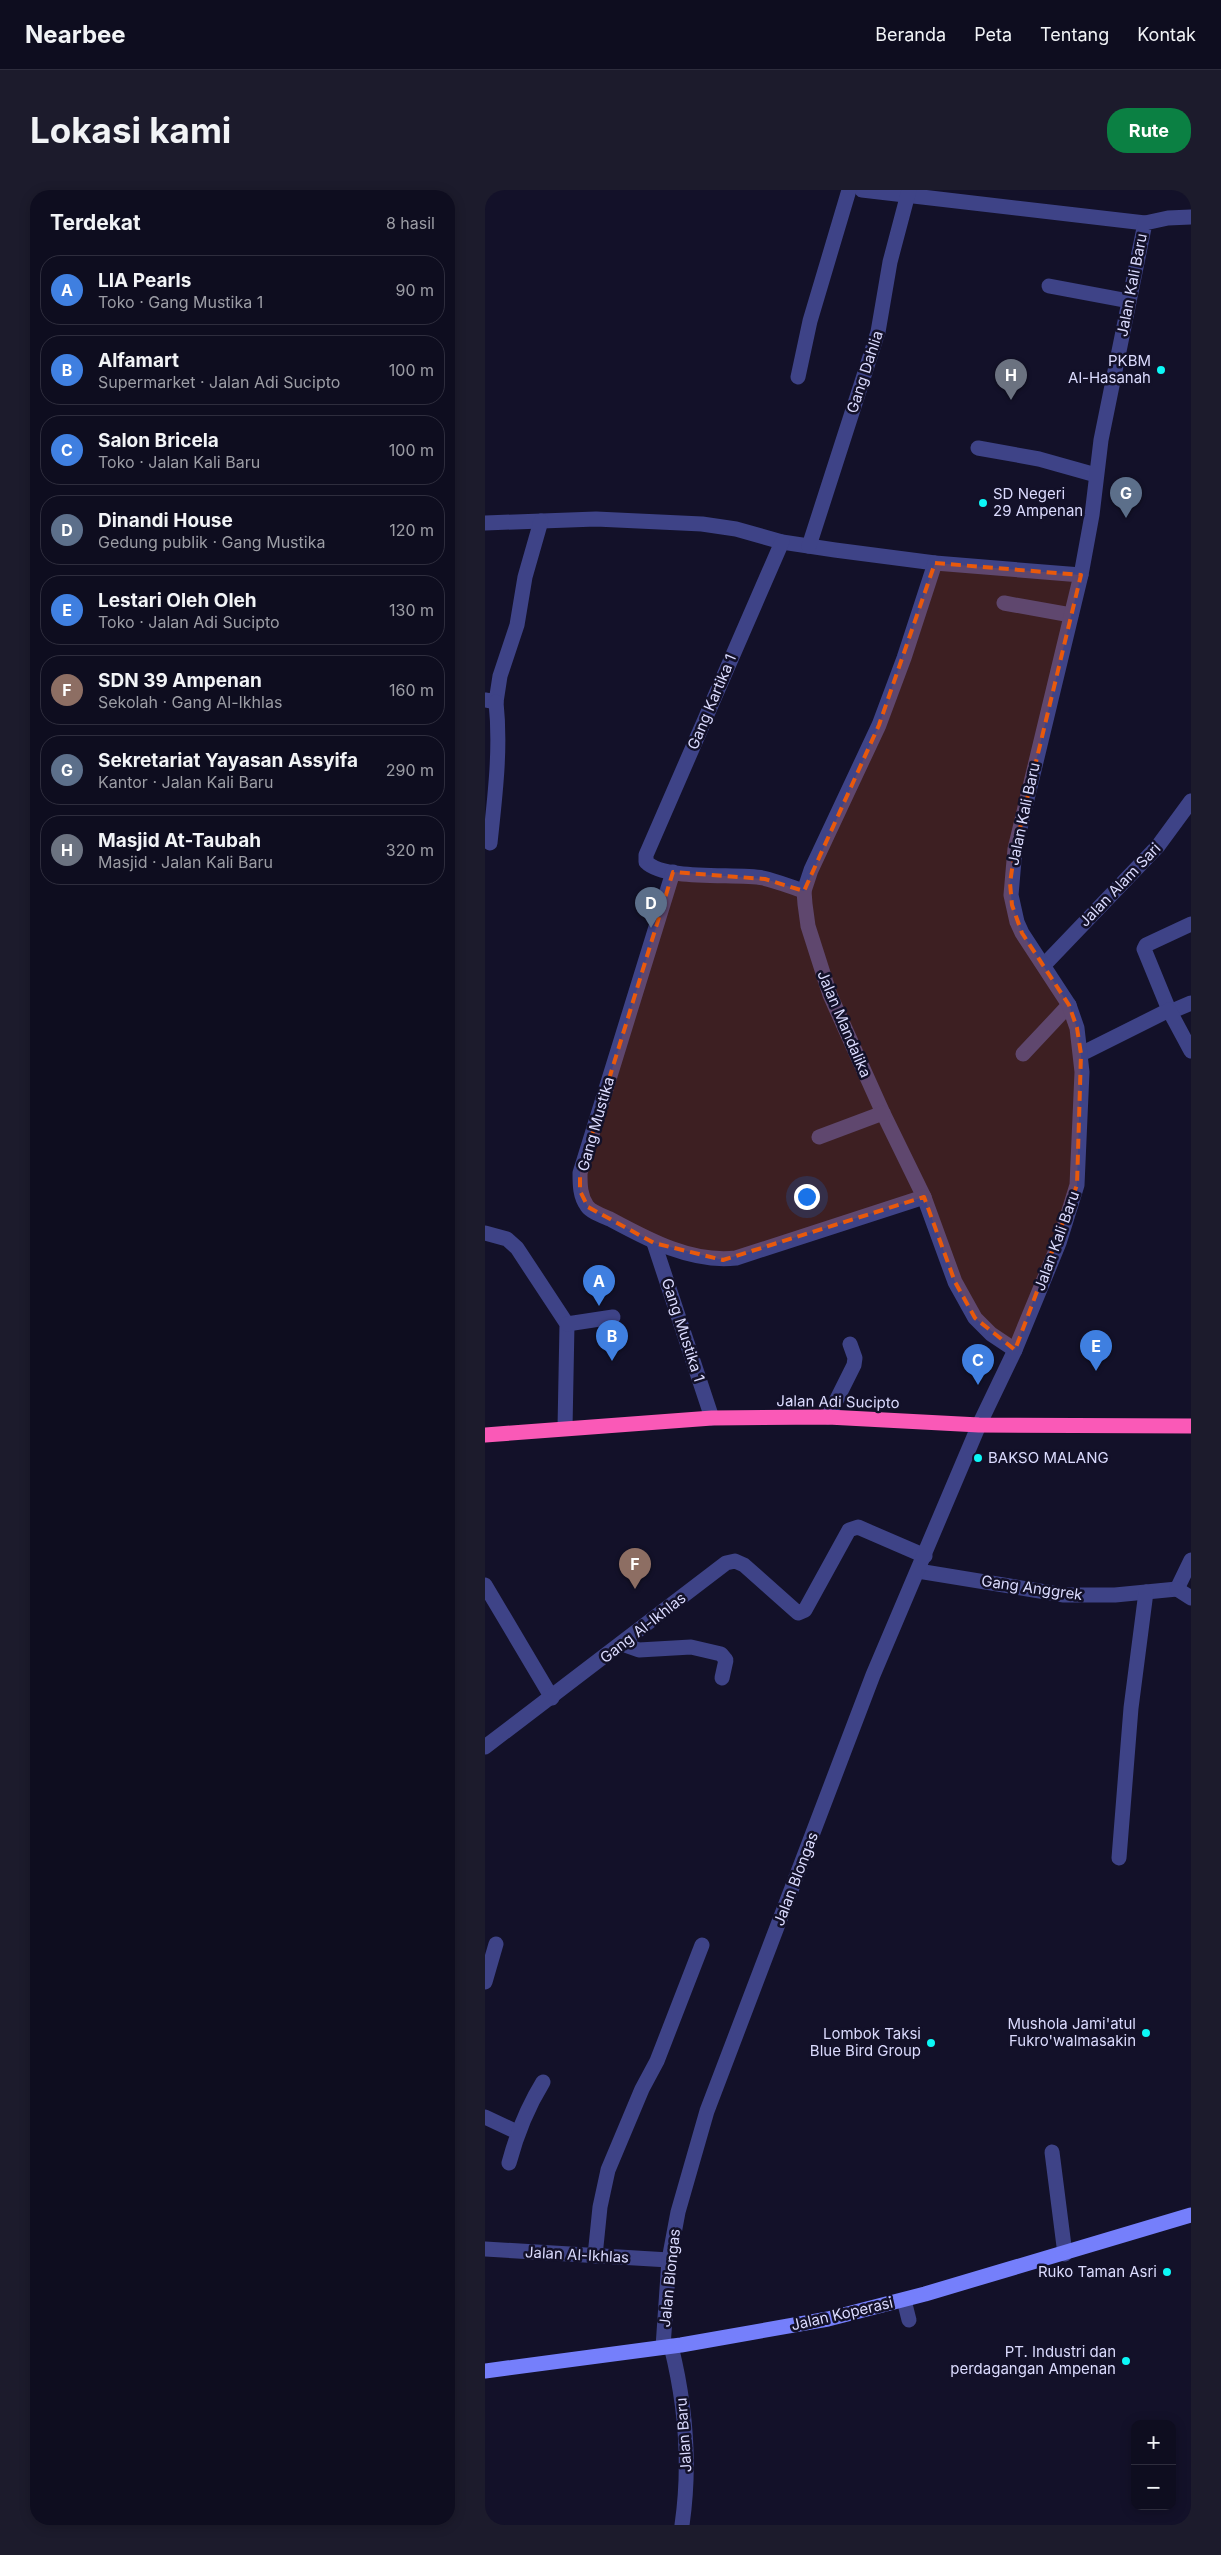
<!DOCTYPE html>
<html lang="id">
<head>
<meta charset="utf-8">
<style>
	:root { --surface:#0e0d1f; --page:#1c1b2c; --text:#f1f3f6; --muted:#9b9ca4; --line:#2e2d3d; --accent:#0b8043 }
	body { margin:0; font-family:Inter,sans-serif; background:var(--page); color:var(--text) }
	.controls { position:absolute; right:15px; bottom:15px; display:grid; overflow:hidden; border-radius:10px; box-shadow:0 2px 12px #0003 }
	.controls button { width:45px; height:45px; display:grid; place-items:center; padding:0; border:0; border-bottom:1px solid var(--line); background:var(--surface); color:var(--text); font:25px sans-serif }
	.you { position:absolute; left:321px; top:1006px; width:18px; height:18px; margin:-12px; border:4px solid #fff; border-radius:50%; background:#1a73e8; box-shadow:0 0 0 8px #1a73e833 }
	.badge { display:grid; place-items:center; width:32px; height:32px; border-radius:50%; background:var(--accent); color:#fff; font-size:16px; font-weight:700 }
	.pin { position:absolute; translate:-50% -41px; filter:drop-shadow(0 1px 2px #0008) }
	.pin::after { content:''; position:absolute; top:26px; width:18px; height:15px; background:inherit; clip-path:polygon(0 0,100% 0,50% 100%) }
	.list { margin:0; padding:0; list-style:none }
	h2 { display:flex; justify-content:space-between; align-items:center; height:65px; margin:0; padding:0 20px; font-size:21px }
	h2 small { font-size:16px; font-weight:400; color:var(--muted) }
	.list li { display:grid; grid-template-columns:32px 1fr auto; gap:15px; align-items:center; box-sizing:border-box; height:70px; margin:0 10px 10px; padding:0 10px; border:1px solid var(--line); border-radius:20px }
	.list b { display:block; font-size:19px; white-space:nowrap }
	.list p { margin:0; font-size:16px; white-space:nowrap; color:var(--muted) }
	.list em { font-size:16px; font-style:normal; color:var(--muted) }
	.map { position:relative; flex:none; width:706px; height:2335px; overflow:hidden; border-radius:20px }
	header { display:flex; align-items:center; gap:30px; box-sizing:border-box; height:70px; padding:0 25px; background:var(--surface); border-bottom:1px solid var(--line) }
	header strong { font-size:24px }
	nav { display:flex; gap:28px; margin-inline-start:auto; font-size:18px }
	.intro { display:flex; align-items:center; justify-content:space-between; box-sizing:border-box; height:120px; padding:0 30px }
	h1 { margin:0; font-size:35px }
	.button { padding:12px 22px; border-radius:20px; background:var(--accent); color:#fff; font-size:18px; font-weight:700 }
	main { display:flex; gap:30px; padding:0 30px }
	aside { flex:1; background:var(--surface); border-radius:20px; box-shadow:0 2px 12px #0003 }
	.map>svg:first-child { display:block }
</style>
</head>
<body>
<header>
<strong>Nearbee</strong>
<nav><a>Beranda</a><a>Peta</a><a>Tentang</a><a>Kontak</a></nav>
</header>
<div class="intro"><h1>Lokasi kami</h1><a class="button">Rute</a></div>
<main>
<aside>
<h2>Terdekat<small>8 hasil</small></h2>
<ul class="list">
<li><span class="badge" style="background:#3f7fe0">A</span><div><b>LIA Pearls</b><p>Toko · Gang Mustika 1</p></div><em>90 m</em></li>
<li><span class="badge" style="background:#3f7fe0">B</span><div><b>Alfamart</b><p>Supermarket · Jalan Adi Sucipto</p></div><em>100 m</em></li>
<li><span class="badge" style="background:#3f7fe0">C</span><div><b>Salon Bricela</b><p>Toko · Jalan Kali Baru</p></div><em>100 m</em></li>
<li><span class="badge" style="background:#5c6f8a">D</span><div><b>Dinandi House</b><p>Gedung publik · Gang Mustika</p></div><em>120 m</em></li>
<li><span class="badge" style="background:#3f7fe0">E</span><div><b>Lestari Oleh Oleh</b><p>Toko · Jalan Adi Sucipto</p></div><em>130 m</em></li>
<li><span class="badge" style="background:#8d6e63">F</span><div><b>SDN 39 Ampenan</b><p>Sekolah · Gang Al-Ikhlas</p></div><em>160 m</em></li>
<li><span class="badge" style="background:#5c6f8a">G</span><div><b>Sekretariat Yayasan Assyifa</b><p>Kantor · Jalan Kali Baru</p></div><em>290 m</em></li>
<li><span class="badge" style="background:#6b7280">H</span><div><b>Masjid At-Taubah</b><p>Masjid · Jalan Kali Baru</p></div><em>320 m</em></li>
</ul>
</aside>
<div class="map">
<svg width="706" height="2335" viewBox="0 0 706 2335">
	<rect width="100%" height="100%" fill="#131129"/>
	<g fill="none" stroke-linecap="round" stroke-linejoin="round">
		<g stroke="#3e4387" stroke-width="15">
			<path d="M377 0 660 33"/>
			<path d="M564 96 644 111"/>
			<path d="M313 187 325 131 364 0"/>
			<path d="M493 258 554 269 611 285"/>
			<path d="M0 333 111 329 217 334 251 339 297 352 350 360 450 373 596 385"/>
			<path d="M297 352 161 665V672C180 691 251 683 278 688 292 691 306 697 319 701"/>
			<path d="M324 356 393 142 405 72 424 0"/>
			<path d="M450 373 419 468 394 535 326 680 319 701 320 714 323 736 345 805 398 923 439 1007 470 1092 490 1128 506 1144 530 1160"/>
			<path d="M519 413 586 425"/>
			<path d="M0 510 11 512 15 486 32 435 40 387 56 331"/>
			<path d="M5 653C10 606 16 559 11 512"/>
			<path d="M188 682 95 983C95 995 95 1006 102 1016 106 1022 118 1026 125 1029 164 1050 206 1073 251 1068L439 1007"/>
			<path d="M559 775 673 656 706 611"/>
			<path d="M684 820 659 759 661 755 706 734"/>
			<path d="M685 822 706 813"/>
			<path d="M538 864 584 815"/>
			<path d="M596 864 684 820 706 861"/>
			<path d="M334 947 398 923"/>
			<path d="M0 1043 22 1049 32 1058 82 1134 80 1238"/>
			<path d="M169 1053 227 1228"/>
			<path d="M82 1134 128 1127"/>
			<path d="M343 1227 369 1175 370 1168 365 1154"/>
			<path d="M433 1381 579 1405H630L692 1399"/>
			<path d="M0 1395 67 1508"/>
			<path d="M692 1399 706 1370"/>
			<path d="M692 1399 706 1408"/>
			<path d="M137 1454 154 1460 206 1457 236 1464 241 1470 237 1488"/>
			<path d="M0 1557 241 1373 250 1371 259 1375 313 1423 320 1420 364 1340 373 1337 440 1366"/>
			<path d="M634 1668 646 1518 661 1402"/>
			<path d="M0 1792 11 1754"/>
			<path d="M0 1927 32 1942"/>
			<path d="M567 1962 580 2064"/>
			<path d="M24 1973C32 1943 42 1918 58 1892"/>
			<path d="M0 2059 184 2070"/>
			<path d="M110 2066 115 2017 123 1980 157 1899 172 1871 217 1755"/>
			<path d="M419 2110 424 2130"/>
			<path d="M186 2156C201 2216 206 2273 197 2335"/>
			<path d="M178 2157 184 2070 193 2022 222 1921 388 1485 494 1235 530 1160 574 1053 592 995 597 882 592 838 584 815 537 743 532 732 526 705 530 659 596 385 607 325 616 250 660 33 683 28 706 27"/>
		</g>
		<path stroke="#757ffb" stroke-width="15" d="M0 2181 196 2155 343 2129 440 2104 706 2025"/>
		<path stroke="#fa59b7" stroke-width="15" d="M0 1245 227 1228 343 1227 494 1235 706 1236"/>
	</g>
	<path fill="#e8590c" fill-opacity="0.2" stroke="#e8590c" stroke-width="4" stroke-dasharray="10 6" stroke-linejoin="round" d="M450 373 596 385 530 659 525 693 527 715 537 743 584 815 592 838 596 864 592 995 530 1160 490 1128 470 1092 439 1007 238 1070 169 1053 103 1017 95 1001V983L188 682 280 689 319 701 394 535Z"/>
	<g fill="#0cf8f7" stroke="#131129" stroke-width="2">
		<circle cx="676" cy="180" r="5"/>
		<circle cx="498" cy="313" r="5"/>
		<circle cx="493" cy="1268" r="5"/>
		<circle cx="661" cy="1843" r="5"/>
		<circle cx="446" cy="1853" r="5"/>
		<circle cx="682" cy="2082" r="5"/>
		<circle cx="641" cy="2171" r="5"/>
	</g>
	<g text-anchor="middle" stroke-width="5" stroke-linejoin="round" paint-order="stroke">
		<g font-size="15" fill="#dbdbfe" stroke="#131129">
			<text transform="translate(647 95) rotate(-79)" y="5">Jalan Kali Baru</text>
			<text transform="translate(380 182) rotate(-72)" y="5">Gang Dahlia</text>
			<text transform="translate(227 512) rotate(-67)" y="5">Gang Kartika 1</text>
			<text transform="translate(539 624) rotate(-78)" y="5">Jalan Kali Baru</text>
			<text transform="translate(635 695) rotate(-46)" y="5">Jalan Alam Sari</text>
			<text transform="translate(359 834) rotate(67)" y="5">Jalan Mandalika</text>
			<text transform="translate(111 934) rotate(-74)" y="5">Gang Mustika</text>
			<text transform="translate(572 1051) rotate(-70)" y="5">Jalan Kali Baru</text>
			<text transform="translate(198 1140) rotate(72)" y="5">Gang Mustika 1</text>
			<text transform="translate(353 1212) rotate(1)" y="5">Jalan Adi Sucipto</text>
			<text transform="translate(547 1398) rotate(8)" y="5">Gang Anggrek</text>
			<text transform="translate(158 1438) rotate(-38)" y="5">Gang Al-Ikhlas</text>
			<text transform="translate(311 1689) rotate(-69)" y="5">Jalan Blongas</text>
			<text transform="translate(92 2065) rotate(3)" y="5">Jalan Al-Ikhlas</text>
			<text transform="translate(185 2088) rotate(-84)" y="5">Jalan Blongas</text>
			<text transform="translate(357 2124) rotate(-13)" y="5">Jalan Koperasi</text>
			<text transform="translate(199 2245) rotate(-94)" y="5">Jalan Baru</text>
		</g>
		<g font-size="15" fill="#dbdbfe" stroke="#131129" text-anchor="end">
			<text x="666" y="176">PKBM<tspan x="666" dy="17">Al-Hasanah</tspan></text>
			<text x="508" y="309" text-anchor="start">SD Negeri<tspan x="508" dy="17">29 Ampenan</tspan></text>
			<text x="503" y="1273" text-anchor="start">BAKSO MALANG</text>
			<text x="651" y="1839">Mushola Jami'atul<tspan x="651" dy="17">Fukro'walmasakin</tspan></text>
			<text x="436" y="1849">Lombok Taksi<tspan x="436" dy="17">Blue Bird Group</tspan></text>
			<text x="672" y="2087">Ruko Taman Asri</text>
			<text x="631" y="2167">PT. Industri dan<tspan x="631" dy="17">perdagangan Ampenan</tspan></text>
		</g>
	</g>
</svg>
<div class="controls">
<button>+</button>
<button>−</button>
</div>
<div class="you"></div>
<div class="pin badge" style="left:114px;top:1116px;background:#3f7fe0">A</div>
<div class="pin badge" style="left:127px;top:1171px;background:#3f7fe0">B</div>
<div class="pin badge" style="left:493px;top:1195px;background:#3f7fe0">C</div>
<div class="pin badge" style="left:166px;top:738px;background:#5c6f8a">D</div>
<div class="pin badge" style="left:611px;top:1181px;background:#3f7fe0">E</div>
<div class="pin badge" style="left:150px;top:1399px;background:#8d6e63">F</div>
<div class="pin badge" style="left:641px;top:328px;background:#5c6f8a">G</div>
<div class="pin badge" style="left:526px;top:210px;background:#6b7280">H</div>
</div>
</main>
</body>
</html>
